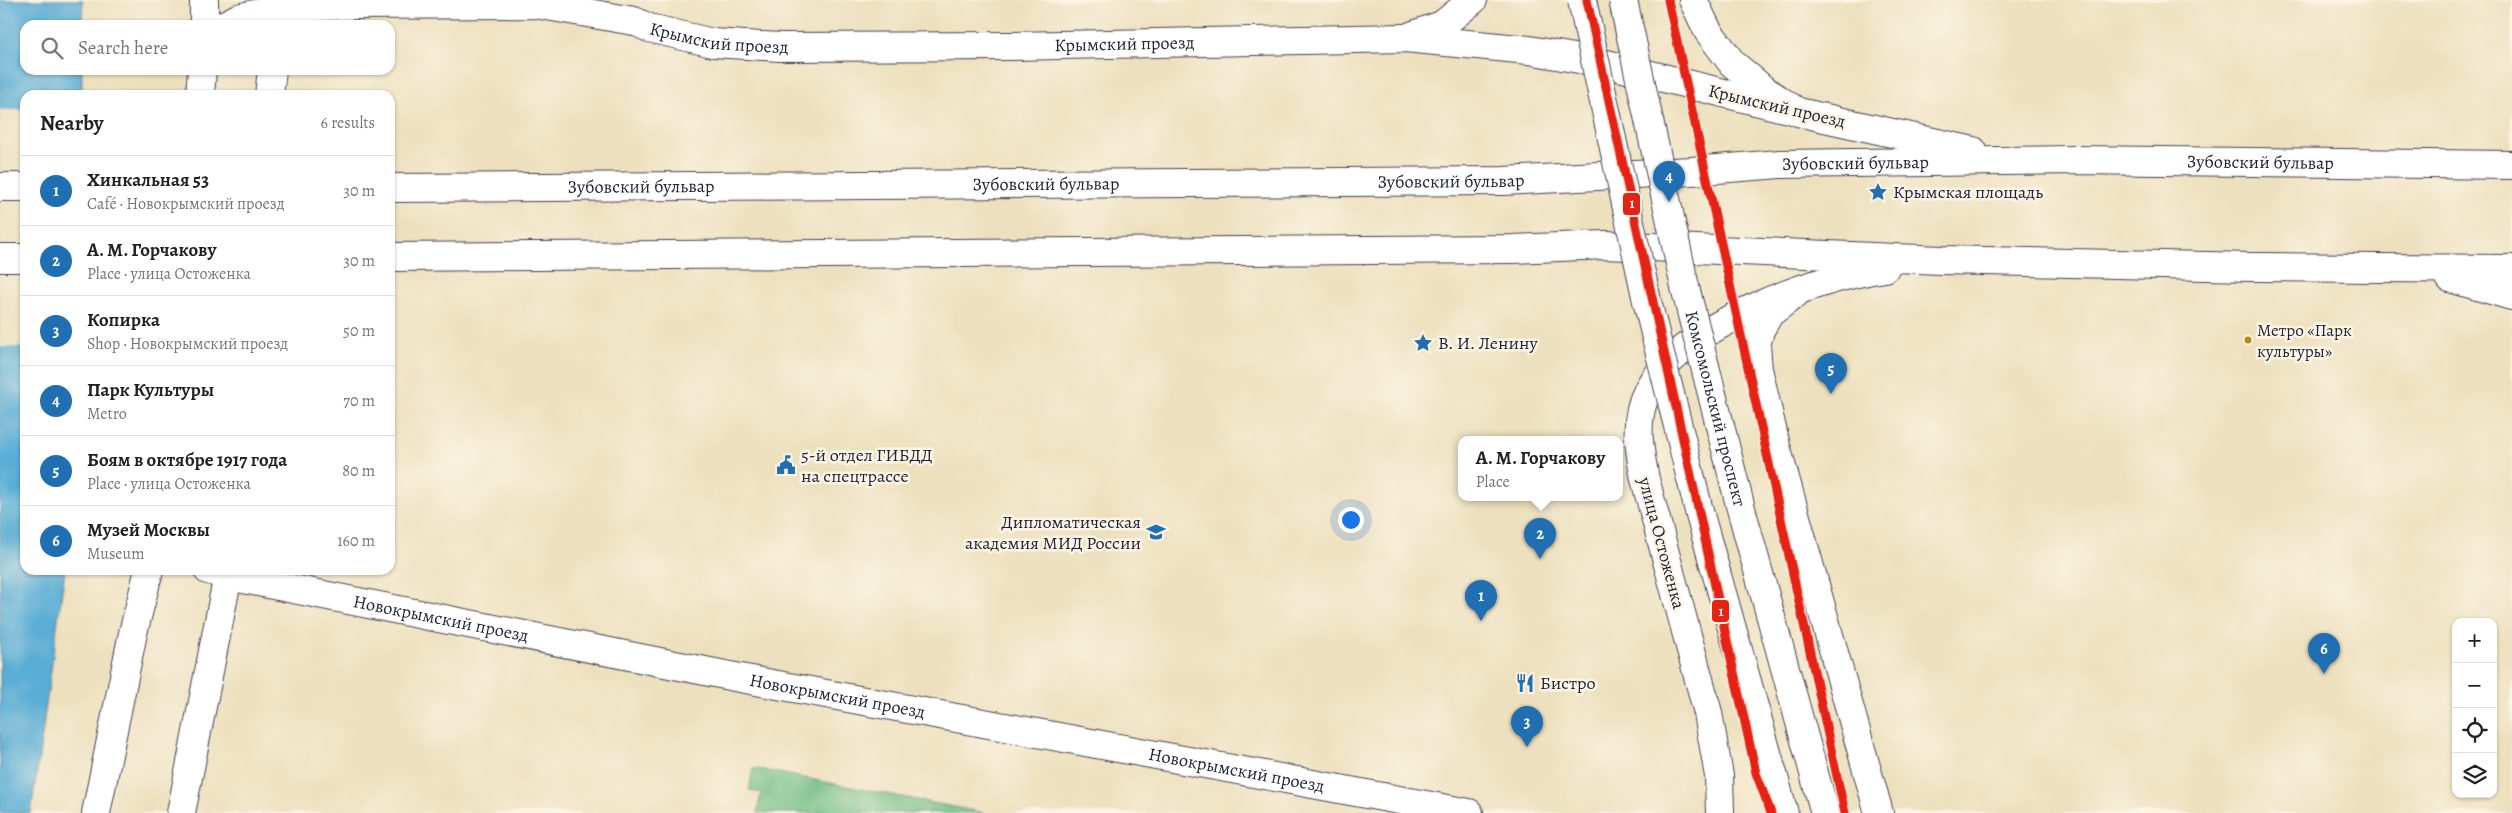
<!DOCTYPE html>
<html lang="en">
<head>
<meta charset="utf-8">
<style>
	:root { --surface:#fff; --page:#f6f6f6; --text:#222; --muted:#767676; --line:#e0e0e0; --accent:#1f6fb2 }
	body { margin:0; font-family:Alegreya,serif; background:var(--page); color:var(--text) }
	.controls { position:absolute; right:15px; bottom:15px; display:grid; overflow:hidden; border-radius:10px; box-shadow:0 1px 4px #0004 }
	.controls button { width:45px; height:45px; display:grid; place-items:center; padding:0; border:0; border-bottom:1px solid var(--line); background:var(--surface); color:var(--text); font:25px sans-serif }
	.you { position:absolute; left:1350px; top:519px; width:18px; height:18px; margin:-12px; border:4px solid #fff; border-radius:50%; background:#1a73e8; box-shadow:0 0 0 8px #1a73e833 }
	.badge { display:grid; place-items:center; width:32px; height:32px; border-radius:50%; background:var(--accent); color:#fff; font-size:16px; font-weight:700 }
	.pin { position:absolute; translate:-50% -41px; filter:drop-shadow(0 1px 2px #0008) }
	.pin::after { content:''; position:absolute; top:26px; width:18px; height:15px; background:inherit; clip-path:polygon(0 0,100% 0,50% 100%) }
	.popup { position:absolute; left:1458px; top:436px; width:165px; height:65px; box-sizing:border-box; display:grid; place-content:center; border-radius:10px; background:var(--surface); filter:drop-shadow(0 1px 4px #0005); font-size:16px; white-space:nowrap; color:var(--muted) }
	.popup b { font-size:19px; color:var(--text) }
	.popup::after { content:''; position:absolute; left:50%; top:100%; margin-left:-10px; border:10px solid transparent; border-top-color:var(--surface) }
	.list { margin:0; padding:0; list-style:none }
	h2 { display:flex; justify-content:space-between; align-items:center; height:65px; margin:0; padding:0 20px; font-size:21px }
	h2 small { font-size:16px; font-weight:400; color:var(--muted) }
	.list li { display:grid; grid-template-columns:32px 1fr auto; gap:15px; align-items:center; box-sizing:border-box; height:70px; padding:0 20px; border-top:1px solid var(--line) }
	.list b { display:block; font-size:19px; white-space:nowrap }
	.list p { margin:0; font-size:16px; white-space:nowrap; color:var(--muted) }
	.list em { font-size:16px; font-style:normal; color:var(--muted) }
	.icon { flex:none; width:28px; height:28px; fill:none; stroke:currentColor; stroke-width:2; stroke-linecap:round; stroke-linejoin:round }
	.map { position:relative; flex:none; width:2512px; height:813px; overflow:hidden }
	.search { position:absolute; background:var(--surface); box-shadow:0 1px 4px #0004; left:20px; top:20px; width:375px; height:55px; display:flex; align-items:center; gap:12px; box-sizing:border-box; padding:0 18px; border-radius:15px; color:var(--muted); font-size:19px }
	.panel { position:absolute; background:var(--surface); box-shadow:0 1px 4px #0004; left:20px; top:90px; width:375px; height:485px; border-radius:15px }
	.map>svg:first-child { display:block }
</style>
</head>
<body>
<div class="map">
<svg width="2512" height="813" viewBox="0 0 2512 813">
	<rect width="100%" height="100%" fill="#fcf5e5"/>
	<filter id="ink" filterUnits="userSpaceOnUse"><feTurbulence type="fractalNoise" baseFrequency=".02" numOctaves="2"/><feDisplacementMap in="SourceGraphic" scale="10" xChannelSelector="R" yChannelSelector="G"/><feConvolveMatrix kernelMatrix="1 2 1 2 8 2 1 2 1" color-interpolation-filters="sRGB"/></filter>
	<filter id="wash" filterUnits="userSpaceOnUse"><feTurbulence type="fractalNoise" baseFrequency=".0096" numOctaves="4" result="noise"/><feDisplacementMap in="SourceGraphic" scale="20" xChannelSelector="R" yChannelSelector="G"/><feGaussianBlur stdDeviation="1.12" result="paint"/><feColorMatrix in="noise" values="0 0 0 0 0 0 0 0 0 0 0 0 0 0 0 0 0 1.4 0 .05"/><feComposite in="paint" operator="in"/></filter>
	<g filter="url(#wash)">
		<rect width="100%" height="100%" fill="#ede0be"/>
		<path fill="#71bc84" stroke="#4a6f60" d="M753 768 985 813H757L761 793 749 790Z"/>
		<path fill="#5aadd5" stroke="#3e6888" d="M0 0H83L82 25H25V70H82V95H25V570H65L31 813H0Z"/>
		<rect fill="#ede0be" x="0" y="110" width="25" height="237"/>
	</g>
	<g filter="url(#ink)">
		<g fill="none" stroke-linecap="round" stroke-linejoin="round">
			<g stroke="#403e4f" stroke-width="30">
				<g id="secondary">
					<path d="M204 25V0"/>
					<path id="s1" d="M224 25 238 18 277 9 348 5 535 4 634 21 649 28 713 43 780 47 1012 46 1405 38 1529 50 1607 64 1792 110"/>
					<path d="M1411 36 1442 25 1473 0"/>
					<path d="M200 95 202 70"/>
					<path d="M269 95 272 70"/>
					<path d="M1795 294 1770 313 1760 330 1756 346 1758 369 1776 446 1879 813"/>
					<path d="M1740 505 1825 813"/>
					<path id="s2" d="M208 570 228 576 735 677 1469 813"/>
					<path d="M96 813 133 633 149 570"/>
					<path d="M181 813 229 570"/>
				</g>
			</g>
			<g stroke="#403e4f" stroke-width="30">
				<g id="primary">
					<path d="M1693 0 1708 31 1732 63 1764 90 1798 112 1973 151"/>
					<path d="M0 187H25"/>
					<path id="s3" d="M390 188 1503 181 1691 171 1780 164 2073 160 2512 165"/>
					<path d="M390 257 1512 249 1606 245 1941 260 2252 267 2512 269"/>
					<path d="M0 258H25"/>
					<path d="M2450 278 2512 296"/>
					<path d="M1700 515 1784 813"/>
					<path d="M1720 813 1719 776 1708 713 1645 479C1639 449 1633 418 1648 390 1681 324 1816 278 1885 268"/>
				</g>
			</g>
			<use href="#secondary" stroke="#fff" stroke-width="28"/>
			<use href="#primary" stroke="#fff" stroke-width="28"/>
			<g stroke="#403e4f" stroke-width="30" stroke-linecap="butt">
				<g id="secondary-bridge">
					<path id="s4" d="M1623 0 1685 287 1740 505"/>
				</g>
			</g>
			<g stroke="#403e4f" stroke-width="30" stroke-linecap="butt">
				<path id="primary-bridge" d="M1582 0 1647 301 1700 515"/>
			</g>
			<use href="#secondary-bridge" stroke="#fff" stroke-width="28"/>
			<use href="#primary-bridge" stroke="#fff" stroke-width="28"/>
			<g stroke="#fcf5e5" stroke-width="12">
				<g id="metro-1">
					<path d="M1587 0 1756 773 1771 813"/>
					<path d="M1668 0 1845 813"/>
				</g>
			</g>
			<use href="#metro-1" stroke="#e42313" stroke-width="9"/>
		</g>
	</g>
	<defs>
		<g id="sight-bare" transform="scale(1.5)"><path d="M0-6L1.8-2.2L6-1.7L2.9 1.2L3.7 5.4L0 3.3L-3.7 5.4L-2.9 1.2L-6-1.7L-1.8-2.2Z" fill="#1f6fb2" stroke="#fcf5e5" stroke-width="2.5" paint-order="stroke"/></g>
		<g id="civic-bare" transform="scale(1.5)"><path d="M-.6-6.5H3V-4.5H.6V-3L4-1V1h2V6H-6V1h2V-1L-.6-3ZM-1.2 2.5V6h2.4V2.5Z" fill="#1f6fb2" stroke="#fcf5e5" stroke-width="2.5" paint-order="stroke"/></g>
		<g id="university-bare" transform="scale(1.5)"><path d="M0-5L7-2L0 1L-7-2ZM-4 1L0 2.5L4 1V4Q0 6-4 4Z" fill="#1f6fb2" stroke="#fcf5e5" stroke-width="2.5" paint-order="stroke"/></g>
		<g id="restaurant-bare" transform="scale(1.5)"><path d="M-5-6h1v4h1v-4h1v4h1v-4h1v5L-1.5 .5V6h-2V.5L-5-1ZM5-6V6H3V1.5H1.5Q1.5-4 5-6Z" fill="#1f6fb2" stroke="#fcf5e5" stroke-width="2.5" paint-order="stroke"/></g>
	</defs>
	<g fill-rule="evenodd">
		<use href="#sight-bare" x="1878" y="192"/>
		<use href="#sight-bare" x="1423" y="343"/>
		<use href="#civic-bare" x="786" y="465"/>
		<use href="#university-bare" x="1156" y="532"/>
		<use href="#restaurant-bare" x="1525" y="683"/>
	</g>
	<circle fill="#c2850f" stroke="#fcf5e5" stroke-width="2" cx="2248" cy="340" r="4.5"/>
	<g text-anchor="middle" stroke-width="5" stroke-linejoin="round" paint-order="stroke">
		<g font-size="17" fill="#22223b" stroke="#fcf5e5" text-anchor="start">
			<text x="2257" y="336">Метро «Парк<tspan x="2257" dy="21">культуры»</tspan></text>
		</g>
		<g font-size="18" fill="#22223b" stroke="#fcf5e5">
			<text dy="6" stroke="none"><textPath href="#s1" startOffset="502">Крымский проезд</textPath></text>
			<text dy="6" stroke="none"><textPath href="#s1" startOffset="908">Крымский проезд</textPath></text>
			<text transform="translate(1777 106) rotate(13)" y="6">Крымский проезд</text>
			<text dy="6" stroke="none"><textPath href="#s3" startOffset="1466">Зубовский бульвар</textPath></text>
			<text dy="6" stroke="none"><textPath href="#s3" startOffset="1871">Зубовский бульвар</textPath></text>
			<text dy="6" stroke="none"><textPath href="#s3" startOffset="1061">Зубовский бульвар</textPath></text>
			<text dy="6" stroke="none"><textPath href="#s3" startOffset="656">Зубовский бульвар</textPath></text>
			<text dy="6" stroke="none"><textPath href="#s3" startOffset="251">Зубовский бульвар</textPath></text>
			<text dy="6" stroke="none"><textPath href="#s4" startOffset="419">Комсомольский проспект</textPath></text>
			<text transform="translate(1662 543) rotate(75)" y="6">улица Остоженка</text>
			<text dy="6" stroke="none"><textPath href="#s2" startOffset="238">Новокрымский проезд</textPath></text>
			<text dy="6" stroke="none"><textPath href="#s2" startOffset="642">Новокрымский проезд</textPath></text>
			<text dy="6" stroke="none"><textPath href="#s2" startOffset="1048">Новокрымский проезд</textPath></text>
		</g>
		<g font-size="18" fill="#22223b" stroke="#fcf5e5" text-anchor="start">
			<text x="1893" y="198">Крымская площадь</text>
			<text x="1438" y="349">В. И. Ленину</text>
			<text x="801" y="461">5-й отдел ГИБДД<tspan x="801" dy="21">на спецтрассе</tspan></text>
			<text x="1141" y="528" text-anchor="end">Дипломатическая<tspan x="1141" dy="21">академия МИД России</tspan></text>
			<text x="1540" y="689">Бистро</text>
		</g>
	</g>
	<g stroke="#fcf5e5" stroke-width="2">
		<rect x="1622" y="192" width="19" height="24" rx="5" fill="#e42313"/>
		<rect x="1711" y="599" width="19" height="24" rx="5" fill="#e42313"/>
	</g>
	<g font-size="14" text-anchor="middle" font-weight="bold" fill="#fff">
		<text x="1632" y="208">1</text>
		<text x="1721" y="616">1</text>
	</g>
</svg>
<div class="controls">
<button>+</button>
<button>−</button>
<button><svg class="icon" aria-label="locate" viewBox="0 0 24 24"><circle cx="12" cy="12" r="6"/><path d="M12 2v4M12 18v4M2 12h4M18 12h4"/></svg></button>
<button><svg class="icon" aria-label="layers" viewBox="0 0 24 24"><path d="M12 4l9 5-9 5-9-5zM3 14l9 5 9-5"/></svg></button>
</div>
<div class="you"></div>
<div class="pin badge" style="left:1481px;top:621px">1</div>
<div class="pin badge" style="left:1540px;top:559px">2</div>
<div class="popup"><b>А. М. Горчакову</b>Place</div>
<div class="pin badge" style="left:1527px;top:747px">3</div>
<div class="pin badge" style="left:1669px;top:202px">4</div>
<div class="pin badge" style="left:1831px;top:394px">5</div>
<div class="pin badge" style="left:2324px;top:674px">6</div>
<div class="search"><svg class="icon" aria-label="search" viewBox="0 0 24 24"><circle cx="10" cy="10" r="6"/><path d="M15 15l6 6"/></svg>Search here</div>
<section class="panel">
<h2>Nearby<small>6 results</small></h2>
<ul class="list">
<li><span class="badge">1</span><div><b>Хинкальная 53</b><p>Café · Новокрымский проезд</p></div><em>30 m</em></li>
<li><span class="badge">2</span><div><b>А. М. Горчакову</b><p>Place · улица Остоженка</p></div><em>30 m</em></li>
<li><span class="badge">3</span><div><b>Копирка</b><p>Shop · Новокрымский проезд</p></div><em>50 m</em></li>
<li><span class="badge">4</span><div><b>Парк Культуры</b><p>Metro</p></div><em>70 m</em></li>
<li><span class="badge">5</span><div><b>Боям в октябре 1917 года</b><p>Place · улица Остоженка</p></div><em>80 m</em></li>
<li><span class="badge">6</span><div><b>Музей Москвы</b><p>Museum</p></div><em>160 m</em></li>
</ul>
</section>
</div>
</body>
</html>
